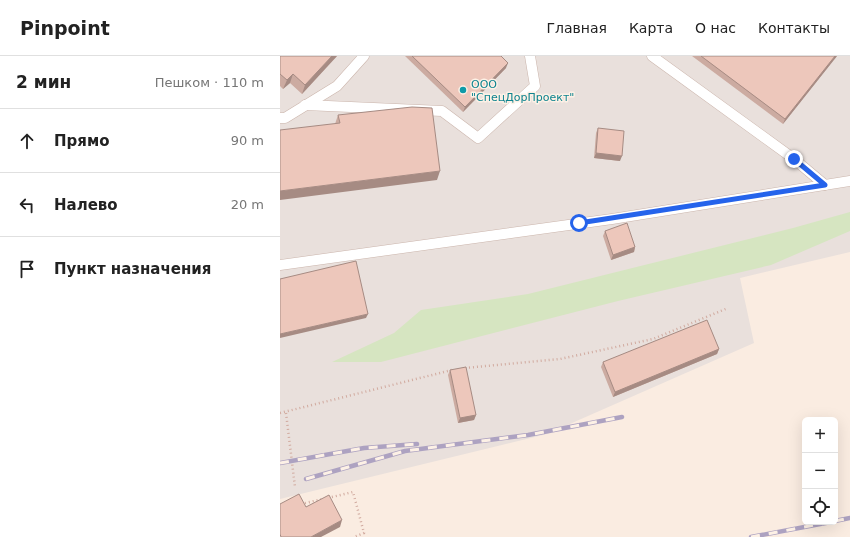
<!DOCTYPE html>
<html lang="ru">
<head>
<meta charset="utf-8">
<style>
	:root { --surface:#fff; --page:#f2f2f2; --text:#222; --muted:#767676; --line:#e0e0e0 }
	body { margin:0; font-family:"DejaVu Sans",sans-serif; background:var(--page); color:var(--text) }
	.controls { position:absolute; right:12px; bottom:12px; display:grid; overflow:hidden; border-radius:6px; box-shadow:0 4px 16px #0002 }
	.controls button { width:36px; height:36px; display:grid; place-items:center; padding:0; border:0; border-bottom:1px solid var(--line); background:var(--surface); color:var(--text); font:20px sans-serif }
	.stop { position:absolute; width:12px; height:12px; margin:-9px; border:3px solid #2563eb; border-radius:50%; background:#fff }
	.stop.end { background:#2563eb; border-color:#fff; box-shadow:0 1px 4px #0008 }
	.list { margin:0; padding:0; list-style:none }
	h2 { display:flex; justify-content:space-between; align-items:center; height:52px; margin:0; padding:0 16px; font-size:17px }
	h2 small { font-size:13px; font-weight:400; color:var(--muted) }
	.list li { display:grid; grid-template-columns:26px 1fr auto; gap:12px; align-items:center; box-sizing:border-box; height:64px; padding:0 16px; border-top:1px solid var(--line) }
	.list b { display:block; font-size:15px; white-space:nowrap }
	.list em { font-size:13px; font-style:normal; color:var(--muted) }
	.icon { flex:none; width:22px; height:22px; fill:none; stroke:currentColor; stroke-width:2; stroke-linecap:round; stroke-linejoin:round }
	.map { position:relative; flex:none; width:570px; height:481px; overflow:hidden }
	header { display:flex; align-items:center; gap:24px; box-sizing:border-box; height:56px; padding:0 20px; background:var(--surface); border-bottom:1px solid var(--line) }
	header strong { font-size:19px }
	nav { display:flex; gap:22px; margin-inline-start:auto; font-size:14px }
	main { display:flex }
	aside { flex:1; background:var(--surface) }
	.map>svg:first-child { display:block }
</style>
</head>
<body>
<header>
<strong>Pinpoint</strong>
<nav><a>Главная</a><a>Карта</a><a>О нас</a><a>Контакты</a></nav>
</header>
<main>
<aside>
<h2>2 мин<small>Пешком · 110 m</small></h2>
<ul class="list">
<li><svg class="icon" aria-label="ahead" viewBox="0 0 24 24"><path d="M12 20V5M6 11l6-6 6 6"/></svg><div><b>Прямо</b></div><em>90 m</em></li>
<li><svg class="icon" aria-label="left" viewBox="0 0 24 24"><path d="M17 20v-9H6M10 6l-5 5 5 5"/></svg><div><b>Налево</b></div><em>20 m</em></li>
<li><svg class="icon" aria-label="arrive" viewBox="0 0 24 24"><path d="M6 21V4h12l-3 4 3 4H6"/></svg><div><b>Пункт назначения</b></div></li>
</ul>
</aside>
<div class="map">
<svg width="570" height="481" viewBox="0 0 570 481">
	<rect width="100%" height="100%" fill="#faece1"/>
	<path fill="#e9e0dc" d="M0 0H570V196L460 222 474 287 267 378 0 443Z"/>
	<path fill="#d6e5c1" d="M570 156V175L491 209 338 245 101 306H52L114 277 141 254 248 238 513 172Z"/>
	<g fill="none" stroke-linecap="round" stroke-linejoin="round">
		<g stroke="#cbb5ac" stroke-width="11">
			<g id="service">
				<path d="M372 0 514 103 545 129"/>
				<path d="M25 49 162 55 198 82 255 30 250 0"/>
				<path d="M0 62H5L57 30 84 0"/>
				<path d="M0 209 332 163 570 125"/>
			</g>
		</g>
		<g stroke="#d1aa9f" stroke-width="2.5" stroke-dasharray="1 3" stroke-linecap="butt">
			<path d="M185 312 280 303 373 283 448 252"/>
			<path d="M0 357 172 314"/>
			<path d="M6 357 15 431"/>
			<path d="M48 442 73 436 84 477 74 481"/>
			<path d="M21 448 43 443"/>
		</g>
		<use href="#service" stroke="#fff" stroke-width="10"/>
		<g stroke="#ada2c1" stroke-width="4.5">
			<g id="rail">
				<path d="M0 407 84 392 137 388"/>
				<path d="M26 423 125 395 248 379 342 361"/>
				<path d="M555 465 570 462"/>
				<path d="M471 481 551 466"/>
			</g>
		</g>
		<use href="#rail" stroke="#fdf1e6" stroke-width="3" stroke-dasharray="9" stroke-linecap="butt"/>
	</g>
	<g fill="#ccaba1">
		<path d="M0 0H57L22 38 10 27 3 33 0 30Z"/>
		<path d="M125 0H221L226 12 183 56Z"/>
		<path d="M412 0H557L503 68Z"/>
		<path d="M58 59 157 124 55 68Z"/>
		<path d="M318 72 340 105 314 102 316 77Z"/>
		<path d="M325 175 355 191 354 196 331 204 323 180Z"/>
		<path d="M439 293 437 298 333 341 321 311 323 306Z"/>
		<path d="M170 314 196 359 194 364 178 367 168 319Z"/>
	</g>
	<g fill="#a68b83">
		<path d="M52 0H57L22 38 25 29Z"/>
		<path d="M555 0H557L503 68 505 63Z"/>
		<path d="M228 7 226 12 183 56 185 51Z"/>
		<path d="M13 18 10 27 3 33 7 24Z"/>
		<path d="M316 97 342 100 340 105 314 102Z"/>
		<path d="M160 115 157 124 0 144V135Z"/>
		<path d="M355 191 354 196 331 204 333 199Z"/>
		<path d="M88 258 86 262 0 282V278Z"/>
		<path d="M439 293 437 298 333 341 335 336Z"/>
		<path d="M196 359 194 364 178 367 180 362Z"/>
		<path d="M62 464 60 471 41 481H31Z"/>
	</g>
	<g fill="#edc7bb" stroke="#a68b83">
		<path d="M0 0H52L25 29 13 18 7 24 0 18Z"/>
		<path d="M132 0H221L228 7 185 51Z"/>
		<path d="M421 0H555L505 63Z"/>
		<path d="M132 51 152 52 160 115 0 135V74L60 67 58 59Z"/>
		<path d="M318 72 344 75 342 100 316 97Z"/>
		<path d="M347 167 355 191 333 199 325 175Z"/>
		<path d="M76 205 88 258 0 278V223Z"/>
		<path d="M427 264 439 293 335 336 323 306Z"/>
		<path d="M186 311 196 359 180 362 170 314Z"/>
		<path d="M19 438 26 451 49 439 62 464 31 481H1L0 478V448Z"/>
	</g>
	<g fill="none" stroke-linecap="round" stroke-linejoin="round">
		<path stroke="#2563eb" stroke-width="5" d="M299 167 545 129 514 103"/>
	</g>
	<circle fill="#0f9aa8" stroke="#fdf1e6" stroke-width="1.5" cx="183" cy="34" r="4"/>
	<g text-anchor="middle" stroke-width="3" stroke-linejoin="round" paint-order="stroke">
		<g font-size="11" fill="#0d838f" stroke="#fdf1e6" text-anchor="start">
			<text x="191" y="32">ООО<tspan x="191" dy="13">"СпецДорПроект"</tspan></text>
		</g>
	</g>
</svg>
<div class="controls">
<button>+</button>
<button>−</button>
<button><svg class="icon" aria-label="locate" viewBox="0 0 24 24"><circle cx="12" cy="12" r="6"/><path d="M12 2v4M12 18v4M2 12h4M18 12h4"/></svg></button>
</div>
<div class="stop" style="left:299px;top:167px"></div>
<div class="stop end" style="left:514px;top:103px"></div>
</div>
</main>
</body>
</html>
